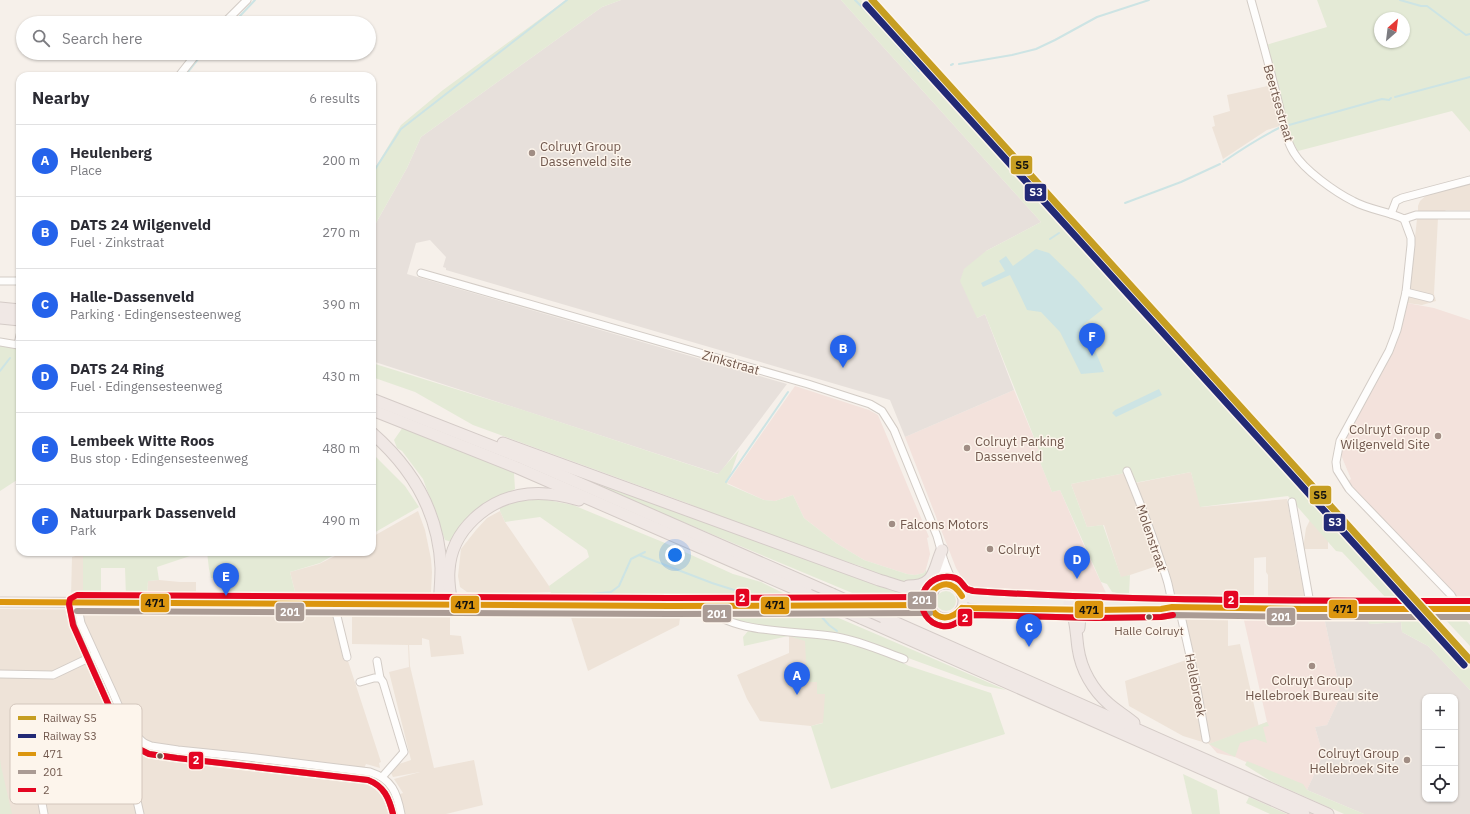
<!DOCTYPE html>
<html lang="en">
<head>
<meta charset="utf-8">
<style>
	:root { --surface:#fff; --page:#f7f7f7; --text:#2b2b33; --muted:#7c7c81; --line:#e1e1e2; --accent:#2563eb }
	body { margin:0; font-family:"IBM Plex Sans",sans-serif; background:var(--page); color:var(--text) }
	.controls { position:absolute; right:12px; bottom:12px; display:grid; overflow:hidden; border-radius:8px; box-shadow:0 1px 3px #0004 }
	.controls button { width:36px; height:36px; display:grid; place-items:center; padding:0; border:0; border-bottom:1px solid var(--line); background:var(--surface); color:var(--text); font:20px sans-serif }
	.compass { position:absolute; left:1374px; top:12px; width:36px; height:36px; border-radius:50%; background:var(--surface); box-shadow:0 1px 3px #0004; rotate:28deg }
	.you { position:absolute; left:675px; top:555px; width:14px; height:14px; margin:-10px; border:3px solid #fff; border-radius:50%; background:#1a73e8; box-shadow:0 0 0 6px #1a73e833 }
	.badge { display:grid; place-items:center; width:26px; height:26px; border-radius:50%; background:var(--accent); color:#fff; font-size:13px; font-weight:700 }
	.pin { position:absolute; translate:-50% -33px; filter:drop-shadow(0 1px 2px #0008) }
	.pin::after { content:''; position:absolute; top:21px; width:14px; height:12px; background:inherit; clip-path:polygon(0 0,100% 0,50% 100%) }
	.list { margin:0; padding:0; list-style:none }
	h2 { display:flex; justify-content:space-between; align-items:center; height:52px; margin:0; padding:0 16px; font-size:17px }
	h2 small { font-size:13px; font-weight:400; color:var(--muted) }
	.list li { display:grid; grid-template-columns:26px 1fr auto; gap:12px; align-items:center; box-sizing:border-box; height:72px; padding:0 16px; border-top:1px solid var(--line) }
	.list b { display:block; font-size:15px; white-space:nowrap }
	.list p { margin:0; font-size:13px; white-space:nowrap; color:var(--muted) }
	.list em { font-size:13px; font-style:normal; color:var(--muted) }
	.icon { flex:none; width:22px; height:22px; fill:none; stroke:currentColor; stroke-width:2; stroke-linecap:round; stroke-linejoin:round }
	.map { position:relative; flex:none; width:1470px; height:814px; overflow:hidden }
	.search { position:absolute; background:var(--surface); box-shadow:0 1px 3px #0004; left:16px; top:16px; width:360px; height:44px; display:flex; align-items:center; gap:10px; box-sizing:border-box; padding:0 14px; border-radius:22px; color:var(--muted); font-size:15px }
	.panel { position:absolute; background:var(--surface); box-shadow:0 1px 3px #0004; left:16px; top:72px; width:360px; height:484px; border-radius:12px }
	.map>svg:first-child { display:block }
</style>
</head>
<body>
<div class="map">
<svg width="1470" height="814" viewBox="0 0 1470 814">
	<rect width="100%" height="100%" fill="#f6f0ea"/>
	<g fill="#eee3d8">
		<path d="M1272 85 1280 126 1267 130 1223 159 1212 127 1215 126 1213 116 1230 111 1227 95Z"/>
		<path d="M1470 182V210H1446L1443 213H1418V206L1420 201 1429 193Z"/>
		<path d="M1419 218H1438L1434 294 1436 301 1422 305 1407 303 1408 297H1412L1413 293 1410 288V283L1417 219Z"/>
		<path d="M1191 472 1201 507 1287 499 1300 574 1303 576 1307 601 1268 600V575L1266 572V557L1254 558V600H1211L1212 615H1228V646L1240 644 1259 727 1209 744 1183 736 1129 706 1125 681 1192 658 1183 616H1211V600H1176L1152 523 1136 484 1143 518 1141 519 1157 566 1121 578 1104 525 1087 527 1071 484 1125 473 1136 483Z"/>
		<path d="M418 511 425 530 431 559 432 572 431 592 423 596H296L290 572 319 564 343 552H372V537Z"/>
		<path d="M500 511 505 522 549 586 552 592 504 594 467 592 460 587 458 576 461 549 476 530 487 518Z"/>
		<path d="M1310 520 1328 540V549H1303L1306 528Z"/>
		<path d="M83 554V596H71L72 557Z"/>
		<path d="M159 580 180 582H196V598H147L148 581Z"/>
		<path d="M0 609 332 612 381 762 379 763 380 768 366 764 361 775 371 777 379 780 386 786 392 797 403 793 394 779 420 772 393 777 391 773 399 764 411 760 389 672 409 667 408 645 352 644V617L384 612 450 613V635L461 636 464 654 431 657 429 640 422 638V645H409L410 666 434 768 474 760 483 805 446 814H0Z"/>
		<path d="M576 612 669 614 680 618 679 625 588 671 570 614Z"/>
		<path d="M789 635 907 665 920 714 842 740 833 720 811 726 760 721 747 699 737 675 789 653Z"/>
	</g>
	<g fill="#f3e2dc">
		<path d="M1407 303 1434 308 1470 320V604H1466L1450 599 1342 487 1351 479 1341 455 1344 442 1395 345Z"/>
		<path d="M795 386 869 410 878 415 929 537 927 538 930 554 926 569 924 573 915 575 907 574 864 560 836 543 804 518 793 495 775 501 764 500 727 483Z"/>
		<path d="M1014 390 1039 450 1036 452 1052 492 1060 490 1088 555 1108 597 973 595 956 568 905 437Z"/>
		<path d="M1243 616 1324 617 1341 695 1327 725 1315 727 1323 755 1307 790 1235 757 1217 753 1209 744 1267 722Z"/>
	</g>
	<g fill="#e7e0db" fill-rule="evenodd">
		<path d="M621 0H841L1041 222 986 251 977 318 985 314 1014 390 905 437 890 400 446 270V268L443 267 446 257 430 240 416 243 407 274 787 384 719 474 372 361V230L407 168 421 137 602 7Z"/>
		<path d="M1324 617H1368L1369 624 1401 622 1402 632 1428 646 1470 690V814H1364L1307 790 1323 755 1315 727 1327 725 1341 695ZM1425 697H1455V799H1425Z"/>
	</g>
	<g fill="#e4ead6" fill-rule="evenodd">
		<path d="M566 0H621L602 7 421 137 407 168 372 230V173L401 125 443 90Z"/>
		<path d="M841 0H861L1007 158 1050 209 1057 211 1287 469 1289 475 1304 494 1311 492 1400 589 1405 598 1388 600 1342 552 1336 551 1288 496 1200 507 1191 472 1134 483 1125 473 1071 484 1087 527 1103 525 1121 577 1130 575 1129 595 1112 592 1107 584 1101 582 1060 490 1052 492 1036 452 1039 450 985 314 977 318 960 281 964 269 986 251 1041 222Z"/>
		<path d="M1317 0H1470V132L1452 111 1298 151 1292 141 1266 45 1327 27ZM1380 18H1404V42H1380Z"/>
		<path d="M0 344 20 348V478L0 491Z"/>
		<path d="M372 363 520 409 718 474 739 450 727 484 764 500 775 501 793 495 804 518 836 543 864 560 907 574 915 575 924 573 926 569 927 576 926 579 903 583 863 569V567L748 529 687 503 473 425 415 392 372 377Z"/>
		<path d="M403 427 514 473 515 489 477 509 452 542 445 540 423 479 402 451 397 448 394 440Z"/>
		<path d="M372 453 405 486 419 507 372 534Z"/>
		<path d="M560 469 868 582 923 595 919 599 869 600 559 470Z"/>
		<path d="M542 499 573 505 665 543 733 574 761 582 799 601 748 598 553 600 549 586 589 557 587 550 540 517 505 522 500 511V508L513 502Z"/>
		<path d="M88 552H190V556L157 567 159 580 148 581 147 598 126 597 125 568H101V596H83V554Z"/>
		<path d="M207 552H339L320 563 290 572 296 596 252 597 226 593V577L211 578 209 569Z"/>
		<circle cx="946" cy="601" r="10"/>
		<path d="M722 611 823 613 841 619 1006 690 985 686 856 639 909 666 991 693 1005 734 831 789 811 726 823 723 825 694H817V682H807L805 641 788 636 744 646 743 637 748 631 778 634 722 615Z"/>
		<path d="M1421 616 1470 669V690L1428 646 1402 632 1401 622 1369 624 1368 617Z"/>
		<path d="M1442 616 1464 618 1470 625V646Z"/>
		<path d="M1267 722 1269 726 1263 727 1267 743 1255 739 1240 743 1235 757 1209 744Z"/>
		<path d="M0 758 1 766 12 814H0Z"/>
		<path d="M1247 761 1303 784 1307 790 1364 814H1344L1272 782 1245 765Z"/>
		<path d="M1183 774 1217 790 1220 814H1192Z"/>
		<path d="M1249 797 1287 814H1270L1246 803Z"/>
	</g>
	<g fill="#cde4e4">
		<path d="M1036 249 1049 253 1077 280 1103 309 1084 324 1104 372 1081 374 1060 332 1041 312 1027 310 1020 295 1010 275 983 287 981 283 1005 271 999 261 1006 256 1013 266Z"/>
		<path d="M1159 389 1162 395 1116 417 1112 413 1115 410Z"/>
	</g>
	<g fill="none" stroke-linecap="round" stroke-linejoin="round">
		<g stroke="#cde4e4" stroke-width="2">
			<path d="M855 0 874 19 919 71"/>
			<path d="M1400 0 1421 6H1427L1466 35 1470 34"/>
			<path d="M239 17 255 0"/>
			<path d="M233 23 235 21"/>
			<path d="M959 64 1012 55 1036 49 1055 40 1097 17 1149 0"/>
			<path d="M951 65 953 64"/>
			<path d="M188 72 203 53"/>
			<path d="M1395 97 1470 77"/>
			<path d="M1289 125 1382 99 1389 100 1391 98"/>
			<path d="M1223 162C1242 149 1260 137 1281 127"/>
			<path d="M372 174 401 129 567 0"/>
			<path d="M1125 203 1181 182 1220 164"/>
			<path d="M1050 239 1059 233"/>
			<path d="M0 371 10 358"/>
			<path d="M726 482 788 392"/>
			<path d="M639 555 712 583 753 596 786 598 792 602"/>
			<path d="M557 595 571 596 611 592 619 586 631 559 645 552"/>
			<path d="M802 609 810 614 820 615 829 625 837 631"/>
		</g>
		<g stroke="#d3ccc6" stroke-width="9">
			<g id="minor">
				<path d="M1251 0C1260 32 1269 65 1277 97 1282 115 1284 137 1294 153 1304 170 1335 192 1353 201 1369 210 1388 211 1404 219L1416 215H1470"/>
				<path d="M224 23 247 0"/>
				<path d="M179 76 197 53"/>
				<path d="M1391 214 1396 201 1402 198 1470 180"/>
				<path d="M1404 219 1411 238V245L1406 292 1397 330 1389 351 1340 441 1336 462 1337 470 1349 489 1451 595 1459 609"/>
				<path d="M421 273 808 384 870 404 882 411 894 430 937 536 944 561 954 586"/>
				<path d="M0 281H20"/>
				<path d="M1406 292 1430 298"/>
				<path d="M0 342 18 345 20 335"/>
				<path d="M1127 471C1138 498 1149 525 1158 553 1164 571 1171 588 1172 607"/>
				<path d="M1292 502 1311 609"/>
				<path d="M941 585 944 561"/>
				<path d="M77 603 81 623 113 693 128 728 144 743 151 746 178 750 247 757 370 772C392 779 397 793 401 814"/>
				<path d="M334 604 347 657"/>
				<path d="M705 606C731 635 799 630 837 637 860 641 882 651 904 659"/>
				<path d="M1179 607 1195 678 1206 739"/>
				<path d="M377 661 380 678"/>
				<path d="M0 674 53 675 95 655"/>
				<path d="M360 682 374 678H380L383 682 404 752 383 776"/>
				<path d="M119 743 128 728"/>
				<path d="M128 752 131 774 140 814"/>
				<path d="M128 752 138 749 144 743"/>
				<path d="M44 814 32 749 33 741 36 738 119 743"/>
			</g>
		</g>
		<g stroke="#d4cbc7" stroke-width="11">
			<g id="major">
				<circle cx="946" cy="601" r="17"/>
				<path d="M962 596 972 599 1017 602 1172 607 1303 609 1343 608 1470 609"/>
				<path d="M0 602 832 606"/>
				<path d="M861 606 930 605"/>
				<path d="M962 608 1078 610"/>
			</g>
		</g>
		<g stroke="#d4cbc7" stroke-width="13">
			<g id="highway">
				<path d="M0 308 20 310"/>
				<path d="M0 318 20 320"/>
				<path d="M372 399 522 458 832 594"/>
				<path d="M372 410 518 468 809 595"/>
				<path d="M372 433C412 468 439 513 441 568 441 580 440 592 439 605"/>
				<path d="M503 443 879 580C897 585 914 593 933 591"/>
				<path d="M908 586C936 586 933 570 942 550"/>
				<path d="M1069 603C1076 616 1076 634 1078 648 1081 670 1093 690 1109 704 1117 711 1126 716 1134 723"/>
				<path d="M452 604C450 593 448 582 449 571 451 530 488 498 528 494 545 492 562 495 579 500"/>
				<path d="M883 617 1328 814"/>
				<path d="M861 618 1304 814"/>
				<path d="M1079 628 1080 616 1083 610"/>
			</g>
		</g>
		<use href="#minor" stroke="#fefdfc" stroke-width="7"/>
		<use href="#major" stroke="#f1ece6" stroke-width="9"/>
		<use href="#highway" stroke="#f0e8e5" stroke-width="11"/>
		<g stroke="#d4cbc7" stroke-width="13" stroke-linecap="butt">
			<g id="highway-bridge">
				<path d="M832 594 883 617"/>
				<path d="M809 595 861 618"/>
			</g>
		</g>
		<use href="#highway-bridge" stroke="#f0e8e5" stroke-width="11"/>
		<g stroke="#fdf5ec" stroke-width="9">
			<g id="bus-1">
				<path d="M962 596C957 588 951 582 942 585 915 594 937 636 962 608"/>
				<path d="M0 602 670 606 930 605"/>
				<path d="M962 608 1096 610 1161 609 1172 607 1303 609H1470"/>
			</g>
		</g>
		<g stroke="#fdf5ec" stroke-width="9">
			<g id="bus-2">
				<path d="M69 605 74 626 121 733 141 750 149 754 177 758 368 780C384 786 389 798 393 814"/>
				<path d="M77 611 670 614 930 613"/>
				<path d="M1470 617H1303L1173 615 1161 617 1096 618 973 615C962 616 956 628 942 626 911 620 917 573 951 577 961 578 962 585 967 589 969 590 971 590 973 591 1139 602 1304 600 1470 601"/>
			</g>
		</g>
		<g stroke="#fdf5ec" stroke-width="9">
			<g id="bus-3">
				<path d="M1173 615 1161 617 1096 618 973 615C962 616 956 628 942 626 911 620 917 573 951 577 961 578 962 585 967 589 969 590 971 590 973 591 1139 602 1304 600 1470 601"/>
				<path d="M393 814C389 798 384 786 368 780L177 758 149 754 141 750 121 733 73 625 69 604 70 599 77 595 670 598 930 597"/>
			</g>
		</g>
		<use href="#bus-1" stroke="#dc960f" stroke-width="6"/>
		<use href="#bus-2" stroke="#aa9b94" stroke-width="6"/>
		<use href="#bus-3" stroke="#e40521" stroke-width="6"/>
		<g stroke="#fdf5ec" stroke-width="10">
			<path id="rail-1" d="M872 0 1470 660"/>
		</g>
		<g stroke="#fdf5ec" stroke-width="10">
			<path id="rail-2" d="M866 5 1464 665"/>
		</g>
		<use href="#rail-1" stroke="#c69e22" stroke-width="7"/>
		<use href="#rail-2" stroke="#222975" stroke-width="7"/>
	</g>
	<g fill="#a08d84" stroke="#fdf5ec" stroke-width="1.5">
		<circle cx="532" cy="153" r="4"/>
		<circle cx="1438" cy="436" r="4"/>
		<circle cx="967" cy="448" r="4"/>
		<circle cx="892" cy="524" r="4"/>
		<circle cx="990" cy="549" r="4"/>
		<circle cx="1312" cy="666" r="4"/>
		<circle cx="1407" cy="760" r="4"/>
	</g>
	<g fill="#71584d" stroke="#fdf5ec" stroke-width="1.5">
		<circle cx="1149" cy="617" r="3.5"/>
		<circle cx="160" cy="756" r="3.5"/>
	</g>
	<g text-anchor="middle" stroke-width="3" stroke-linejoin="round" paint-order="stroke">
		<g font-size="12" fill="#71584d" stroke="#fdf5ec">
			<text x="1149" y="635">Halle Colruyt</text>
		</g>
		<g font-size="13" fill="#71584d" stroke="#fdf5ec">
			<text transform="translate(1279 103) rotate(74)" y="5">Beertsestraat</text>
			<text transform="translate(731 362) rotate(16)" y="5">Zinkstraat</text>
			<text transform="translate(1152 538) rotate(71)" y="5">Molenstraat</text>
			<text transform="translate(1196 685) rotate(79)" y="5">Hellebroek</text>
		</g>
		<g font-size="13" fill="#71584d" stroke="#fdf5ec" text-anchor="start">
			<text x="540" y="151">Colruyt Group<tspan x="540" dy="15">Dassenveld site</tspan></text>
			<text x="1430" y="434" text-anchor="end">Colruyt Group<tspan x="1430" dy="15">Wilgenveld Site</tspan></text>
			<text x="975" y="446">Colruyt Parking<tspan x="975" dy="15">Dassenveld</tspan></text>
			<text x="900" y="529">Falcons Motors</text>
			<text x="998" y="554">Colruyt</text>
			<text x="1312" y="685" text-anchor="middle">Colruyt Group<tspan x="1312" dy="15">Hellebroek Bureau site</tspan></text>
			<text x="1399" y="758" text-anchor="end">Colruyt Group<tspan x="1399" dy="15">Hellebroek Site</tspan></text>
		</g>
	</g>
	<rect x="10" y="704" width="132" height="100" rx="6" fill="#fdf5ec" stroke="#d3c6bc" stroke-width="1"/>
	<rect x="18" y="716" width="18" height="4" fill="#c69e22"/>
	<rect x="18" y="734" width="18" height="4" fill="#222975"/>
	<rect x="18" y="752" width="18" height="4" fill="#dc960f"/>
	<rect x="18" y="770" width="18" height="4" fill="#aa9b94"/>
	<rect x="18" y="788" width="18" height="4" fill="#e40521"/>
	<g font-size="11" fill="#71584d">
		<text x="43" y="722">Railway S5</text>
		<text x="43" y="740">Railway S3</text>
		<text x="43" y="758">471</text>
		<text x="43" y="776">201</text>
		<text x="43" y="794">2</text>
	</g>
	<g stroke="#fdf5ec" stroke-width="1.5">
		<rect x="1010" y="155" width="23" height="20" rx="4" fill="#c69e22"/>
		<rect x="1024" y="183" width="23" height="19" rx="4" fill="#222975"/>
		<rect x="1309" y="485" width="23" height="20" rx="4" fill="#c69e22"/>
		<rect x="1323" y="513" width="23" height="19" rx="4" fill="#222975"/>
		<rect x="735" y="588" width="15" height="19" rx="4" fill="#e40521"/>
		<rect x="1223" y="590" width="16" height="19" rx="4" fill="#e40521"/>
		<rect x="907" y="591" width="30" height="19" rx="4" fill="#aa9b94"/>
		<rect x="140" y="593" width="30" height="20" rx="4" fill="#dc960f"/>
		<rect x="450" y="595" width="30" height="19" rx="4" fill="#dc960f"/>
		<rect x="760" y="596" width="30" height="19" rx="4" fill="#dc960f"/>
		<rect x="1328" y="599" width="30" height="20" rx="4" fill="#dc960f"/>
		<rect x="1074" y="600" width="30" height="19" rx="4" fill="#dc960f"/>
		<rect x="275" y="602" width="30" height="20" rx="4" fill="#aa9b94"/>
		<rect x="702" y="604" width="30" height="19" rx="4" fill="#aa9b94"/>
		<rect x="1266" y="607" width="30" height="19" rx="4" fill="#aa9b94"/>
		<rect x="957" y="608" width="16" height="19" rx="4" fill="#e40521"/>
		<rect x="188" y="751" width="16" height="19" rx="4" fill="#e40521"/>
	</g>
	<g font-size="11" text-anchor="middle" font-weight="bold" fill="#fff">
		<text x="1036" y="196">S3</text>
		<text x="1335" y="526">S3</text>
		<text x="742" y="602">2</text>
		<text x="1231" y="604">2</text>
		<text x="922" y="604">201</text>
		<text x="290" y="616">201</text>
		<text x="717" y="618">201</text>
		<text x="1281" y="621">201</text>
		<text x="965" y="622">2</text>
		<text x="196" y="764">2</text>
	</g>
	<g font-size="11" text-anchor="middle" font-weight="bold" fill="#111">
		<text x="1022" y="169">S5</text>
		<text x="1320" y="499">S5</text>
		<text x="155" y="607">471</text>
		<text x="465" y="609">471</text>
		<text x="775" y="609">471</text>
		<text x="1343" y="613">471</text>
		<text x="1089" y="614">471</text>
	</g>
</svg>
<div class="controls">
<button>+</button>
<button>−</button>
<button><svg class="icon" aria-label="locate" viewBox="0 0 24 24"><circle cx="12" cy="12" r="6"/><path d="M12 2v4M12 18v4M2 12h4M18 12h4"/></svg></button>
</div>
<svg class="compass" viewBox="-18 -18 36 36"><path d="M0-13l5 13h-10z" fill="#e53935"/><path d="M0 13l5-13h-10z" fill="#7c7c81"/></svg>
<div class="you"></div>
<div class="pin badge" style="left:797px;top:695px">A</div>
<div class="pin badge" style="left:843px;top:368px">B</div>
<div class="pin badge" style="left:1029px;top:647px">C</div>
<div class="pin badge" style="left:1077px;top:579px">D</div>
<div class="pin badge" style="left:226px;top:596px">E</div>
<div class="pin badge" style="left:1092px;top:356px">F</div>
<div class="search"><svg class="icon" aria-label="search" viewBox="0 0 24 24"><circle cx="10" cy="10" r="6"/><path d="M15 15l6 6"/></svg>Search here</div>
<section class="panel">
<h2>Nearby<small>6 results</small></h2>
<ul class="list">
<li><span class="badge">A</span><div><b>Heulenberg</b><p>Place</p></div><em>200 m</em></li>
<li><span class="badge">B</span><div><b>DATS 24 Wilgenveld</b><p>Fuel · Zinkstraat</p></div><em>270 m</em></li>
<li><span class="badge">C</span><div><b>Halle-Dassenveld</b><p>Parking · Edingensesteenweg</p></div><em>390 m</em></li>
<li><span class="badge">D</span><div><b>DATS 24 Ring</b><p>Fuel · Edingensesteenweg</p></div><em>430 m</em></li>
<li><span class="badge">E</span><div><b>Lembeek Witte Roos</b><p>Bus stop · Edingensesteenweg</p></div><em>480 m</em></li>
<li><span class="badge">F</span><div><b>Natuurpark Dassenveld</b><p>Park</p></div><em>490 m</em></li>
</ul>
</section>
</div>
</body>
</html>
